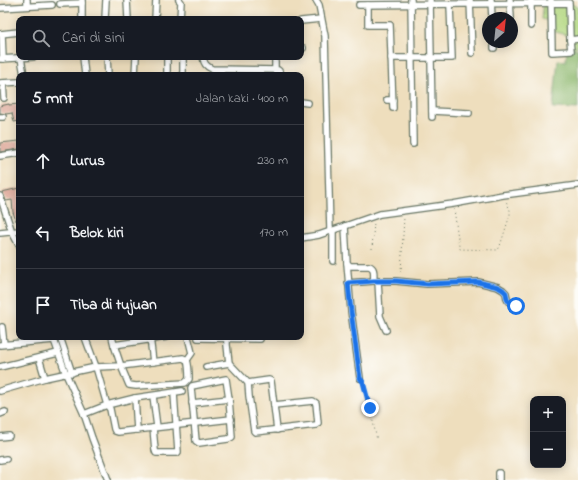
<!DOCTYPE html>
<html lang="id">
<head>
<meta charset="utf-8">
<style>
	:root { --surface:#171b24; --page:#20242c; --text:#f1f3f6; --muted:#9ea1a6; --line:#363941 }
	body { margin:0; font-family:"Indie Flower",sans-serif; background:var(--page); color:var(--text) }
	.controls { position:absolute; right:12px; bottom:12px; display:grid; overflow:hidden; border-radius:8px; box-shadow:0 2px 10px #0003 }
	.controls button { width:36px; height:36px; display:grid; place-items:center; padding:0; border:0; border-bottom:1px solid var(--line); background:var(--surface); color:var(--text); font:20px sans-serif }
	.compass { position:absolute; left:482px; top:12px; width:36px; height:36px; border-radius:50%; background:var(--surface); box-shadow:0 2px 10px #0003; rotate:27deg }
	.stop { position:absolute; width:12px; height:12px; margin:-9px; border:3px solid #1a73e8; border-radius:50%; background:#fff }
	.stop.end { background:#1a73e8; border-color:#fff; box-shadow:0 1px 4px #0008 }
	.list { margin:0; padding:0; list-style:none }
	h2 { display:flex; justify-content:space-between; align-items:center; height:52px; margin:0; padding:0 16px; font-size:17px }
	h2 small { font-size:13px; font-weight:400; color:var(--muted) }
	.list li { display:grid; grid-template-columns:26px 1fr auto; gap:12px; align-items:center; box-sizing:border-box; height:72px; padding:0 16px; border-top:1px solid var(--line) }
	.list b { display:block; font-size:15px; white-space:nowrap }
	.list em { font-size:13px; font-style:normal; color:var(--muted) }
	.icon { flex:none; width:22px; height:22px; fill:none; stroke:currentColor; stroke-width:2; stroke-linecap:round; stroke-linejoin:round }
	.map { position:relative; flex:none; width:578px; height:480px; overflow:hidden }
	.search { position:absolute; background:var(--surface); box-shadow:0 2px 10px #0003; left:16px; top:16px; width:288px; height:44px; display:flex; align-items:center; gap:10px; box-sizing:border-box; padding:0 14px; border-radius:8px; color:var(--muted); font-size:15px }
	.panel { position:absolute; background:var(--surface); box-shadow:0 2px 10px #0003; left:16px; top:72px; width:288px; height:268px; border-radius:8px }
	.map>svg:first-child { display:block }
</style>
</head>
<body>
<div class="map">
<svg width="578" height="480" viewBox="0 0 578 480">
	<rect width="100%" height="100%" fill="#fdfcf7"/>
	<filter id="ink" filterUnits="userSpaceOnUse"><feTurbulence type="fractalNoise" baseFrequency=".025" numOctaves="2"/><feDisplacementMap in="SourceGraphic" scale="8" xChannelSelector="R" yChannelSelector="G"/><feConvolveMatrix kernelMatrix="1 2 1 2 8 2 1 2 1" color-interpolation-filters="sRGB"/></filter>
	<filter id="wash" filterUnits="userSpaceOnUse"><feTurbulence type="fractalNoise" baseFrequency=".012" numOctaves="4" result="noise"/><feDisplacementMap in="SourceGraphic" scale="16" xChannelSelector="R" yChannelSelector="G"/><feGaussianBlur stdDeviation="0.9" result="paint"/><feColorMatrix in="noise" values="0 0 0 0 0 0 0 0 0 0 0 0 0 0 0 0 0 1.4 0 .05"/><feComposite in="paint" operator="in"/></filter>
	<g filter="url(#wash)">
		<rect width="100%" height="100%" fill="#eedebd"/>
		<path fill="#b2d780" stroke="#688a5a" d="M544 0C558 0 567 0 578 8V46L573 48 571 36 549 30 550 21 542 19Z"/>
		<path fill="#8db86e" stroke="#567a51" d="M567 47 578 49V109L553 108 558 60 566 61Z"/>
		<g id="blocks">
			<g fill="#d79786">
				<path d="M9 104V105L19 104V113H18L19 121 14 122 12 113 6 114 0 113V106Z"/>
				<path d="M19 141V149L0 152V143Z"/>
				<path d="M19 188V221H16L13 212 12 200 6 201 4 195 2 192Z"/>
			</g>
		</g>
	</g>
	<g filter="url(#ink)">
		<use href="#blocks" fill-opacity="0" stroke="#677564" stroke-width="1"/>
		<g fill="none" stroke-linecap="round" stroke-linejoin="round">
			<g stroke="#677564" stroke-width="8">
				<g id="minor">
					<path d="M82 0V19"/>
					<path d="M127 0 128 19"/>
					<path d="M179 0 181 2 180 19"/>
					<path d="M316 0 319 5 325 36 330 231"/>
					<path d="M411 0 413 144"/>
					<path d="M430 0 432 117"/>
					<path d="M470 0 472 53"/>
					<path d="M491 0 492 18"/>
					<path d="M510 0 511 18"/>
					<path d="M531 0V26"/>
					<path d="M551 0 552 52 571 51 570 40"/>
					<path d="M60 4 82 3"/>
					<path d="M359 5 569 3 570 40 578 39"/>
					<path d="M368 5V25H390L393 108"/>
					<path d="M27 6V0"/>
					<path d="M0 8 52 5"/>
					<path d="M105 19 106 0"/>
					<path d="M155 19 156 0"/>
					<path d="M301 21 321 19"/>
					<path d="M0 34 19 32"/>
					<path d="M2 34 3 59"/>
					<path d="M494 42V48"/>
					<path d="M301 48H303"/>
					<path d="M83 57 85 75"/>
					<path d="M107 57 108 75"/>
					<path d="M167 57V75"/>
					<path d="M183 57V75"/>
					<path d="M203 57C204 64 206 66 212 69L278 70 279 71 280 75"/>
					<path d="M21 58 24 75"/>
					<path d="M391 58H452L450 5"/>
					<path d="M0 59 33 57"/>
					<path d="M275 70V57"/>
					<path d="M135 75 136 57"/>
					<path d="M0 83 19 82"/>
					<path d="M3 83 4 98"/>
					<path d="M387 100H393"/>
					<path d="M301 102 308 103"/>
					<path d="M432 111 469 113"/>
					<path d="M0 117H3"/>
					<path d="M0 156 19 153"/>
					<path d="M0 196 12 232 19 245"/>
					<path d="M345 226 347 263 350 266H369C376 268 373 276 374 281H396L427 284 478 282 498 287 503 290 506 293 507 299 508 301 516 306"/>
					<path d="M333 231V261"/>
					<path d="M0 233 19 231"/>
					<path d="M301 238 319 235 380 214 453 204 503 195 578 185"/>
					<path d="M347 263 351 311 360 378"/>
					<path d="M378 281 380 316 386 330"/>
					<path d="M348 283 374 281"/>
					<path d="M2 327 4 344"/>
					<path d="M53 337 66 374 84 414 92 438 108 480"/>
					<path d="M60 337 72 373"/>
					<path d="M112 337 114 345 167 337"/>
					<path d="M150 337 153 362"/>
					<path d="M227 337V345L229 363 248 383 249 396 254 431 255 432 316 425 318 423 316 403 313 401 274 405"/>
					<path d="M198 338 260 339"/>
					<path d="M0 345 54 340"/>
					<path d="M114 345 121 366 129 385 136 386 185 383 189 379C189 372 189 366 187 360L183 358 121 366 96 367 107 405 135 398 182 391"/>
					<path d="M39 358 45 378"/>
					<path d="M187 360 192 353 188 337"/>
					<path d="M0 367 58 353"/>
					<path d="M206 367 229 363"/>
					<path d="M226 379 229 399 232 437 228 439 199 443 196 441 191 388 192 386Z"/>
					<path d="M248 383 269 380 271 381 277 430"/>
					<path d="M0 391 45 378 96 367 85 337"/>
					<path d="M153 396 157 427"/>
					<path d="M135 398 137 430"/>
					<path d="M192 403 229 399"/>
					<path d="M0 414 5 412"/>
					<path d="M84 414 107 405 110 409 114 429 115 431 118 432 231 419"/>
					<path d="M153 428 155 450 156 453H177L178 452 174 393"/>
					<path d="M0 437 9 436"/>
					<path d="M0 460 6 459"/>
					<path d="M499 480V473"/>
				</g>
			</g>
			<g stroke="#677564" stroke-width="1" stroke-dasharray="1 3" stroke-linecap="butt">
				<path d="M454 209 459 246 460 249 498 250 500 246 510 215V210L506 201"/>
				<path d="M372 249 374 222"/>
				<path d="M401 272 404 217"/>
				<path d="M363 382 370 408 377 440"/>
			</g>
			<use href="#minor" stroke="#fff" stroke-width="5.5"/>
		</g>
	</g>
	<g fill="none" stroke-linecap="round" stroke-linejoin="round" filter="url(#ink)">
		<path stroke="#1a73e8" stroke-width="5" d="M370 408 363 382 360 378 351 311 348 283 374 281H396L428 284 478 282 498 287 503 290 506 293 507 299 508 301 516 306"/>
	</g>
</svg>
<div class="controls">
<button>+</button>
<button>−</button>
</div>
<svg class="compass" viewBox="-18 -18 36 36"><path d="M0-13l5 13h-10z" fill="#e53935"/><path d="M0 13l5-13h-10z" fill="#9ea1a6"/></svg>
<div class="stop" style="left:516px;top:306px"></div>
<div class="stop end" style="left:370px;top:408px"></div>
<div class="search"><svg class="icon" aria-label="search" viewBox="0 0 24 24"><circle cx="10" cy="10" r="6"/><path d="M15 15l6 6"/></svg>Cari di sini</div>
<section class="panel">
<h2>5 mnt<small>Jalan kaki · 400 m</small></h2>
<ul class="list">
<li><svg class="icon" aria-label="ahead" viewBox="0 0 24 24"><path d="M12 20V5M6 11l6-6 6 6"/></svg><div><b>Lurus</b></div><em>230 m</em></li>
<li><svg class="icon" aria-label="left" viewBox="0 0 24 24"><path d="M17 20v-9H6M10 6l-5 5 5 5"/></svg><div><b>Belok kiri</b></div><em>170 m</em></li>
<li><svg class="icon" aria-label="arrive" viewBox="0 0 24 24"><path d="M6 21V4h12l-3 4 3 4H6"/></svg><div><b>Tiba di tujuan</b></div></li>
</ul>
</section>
</div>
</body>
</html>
